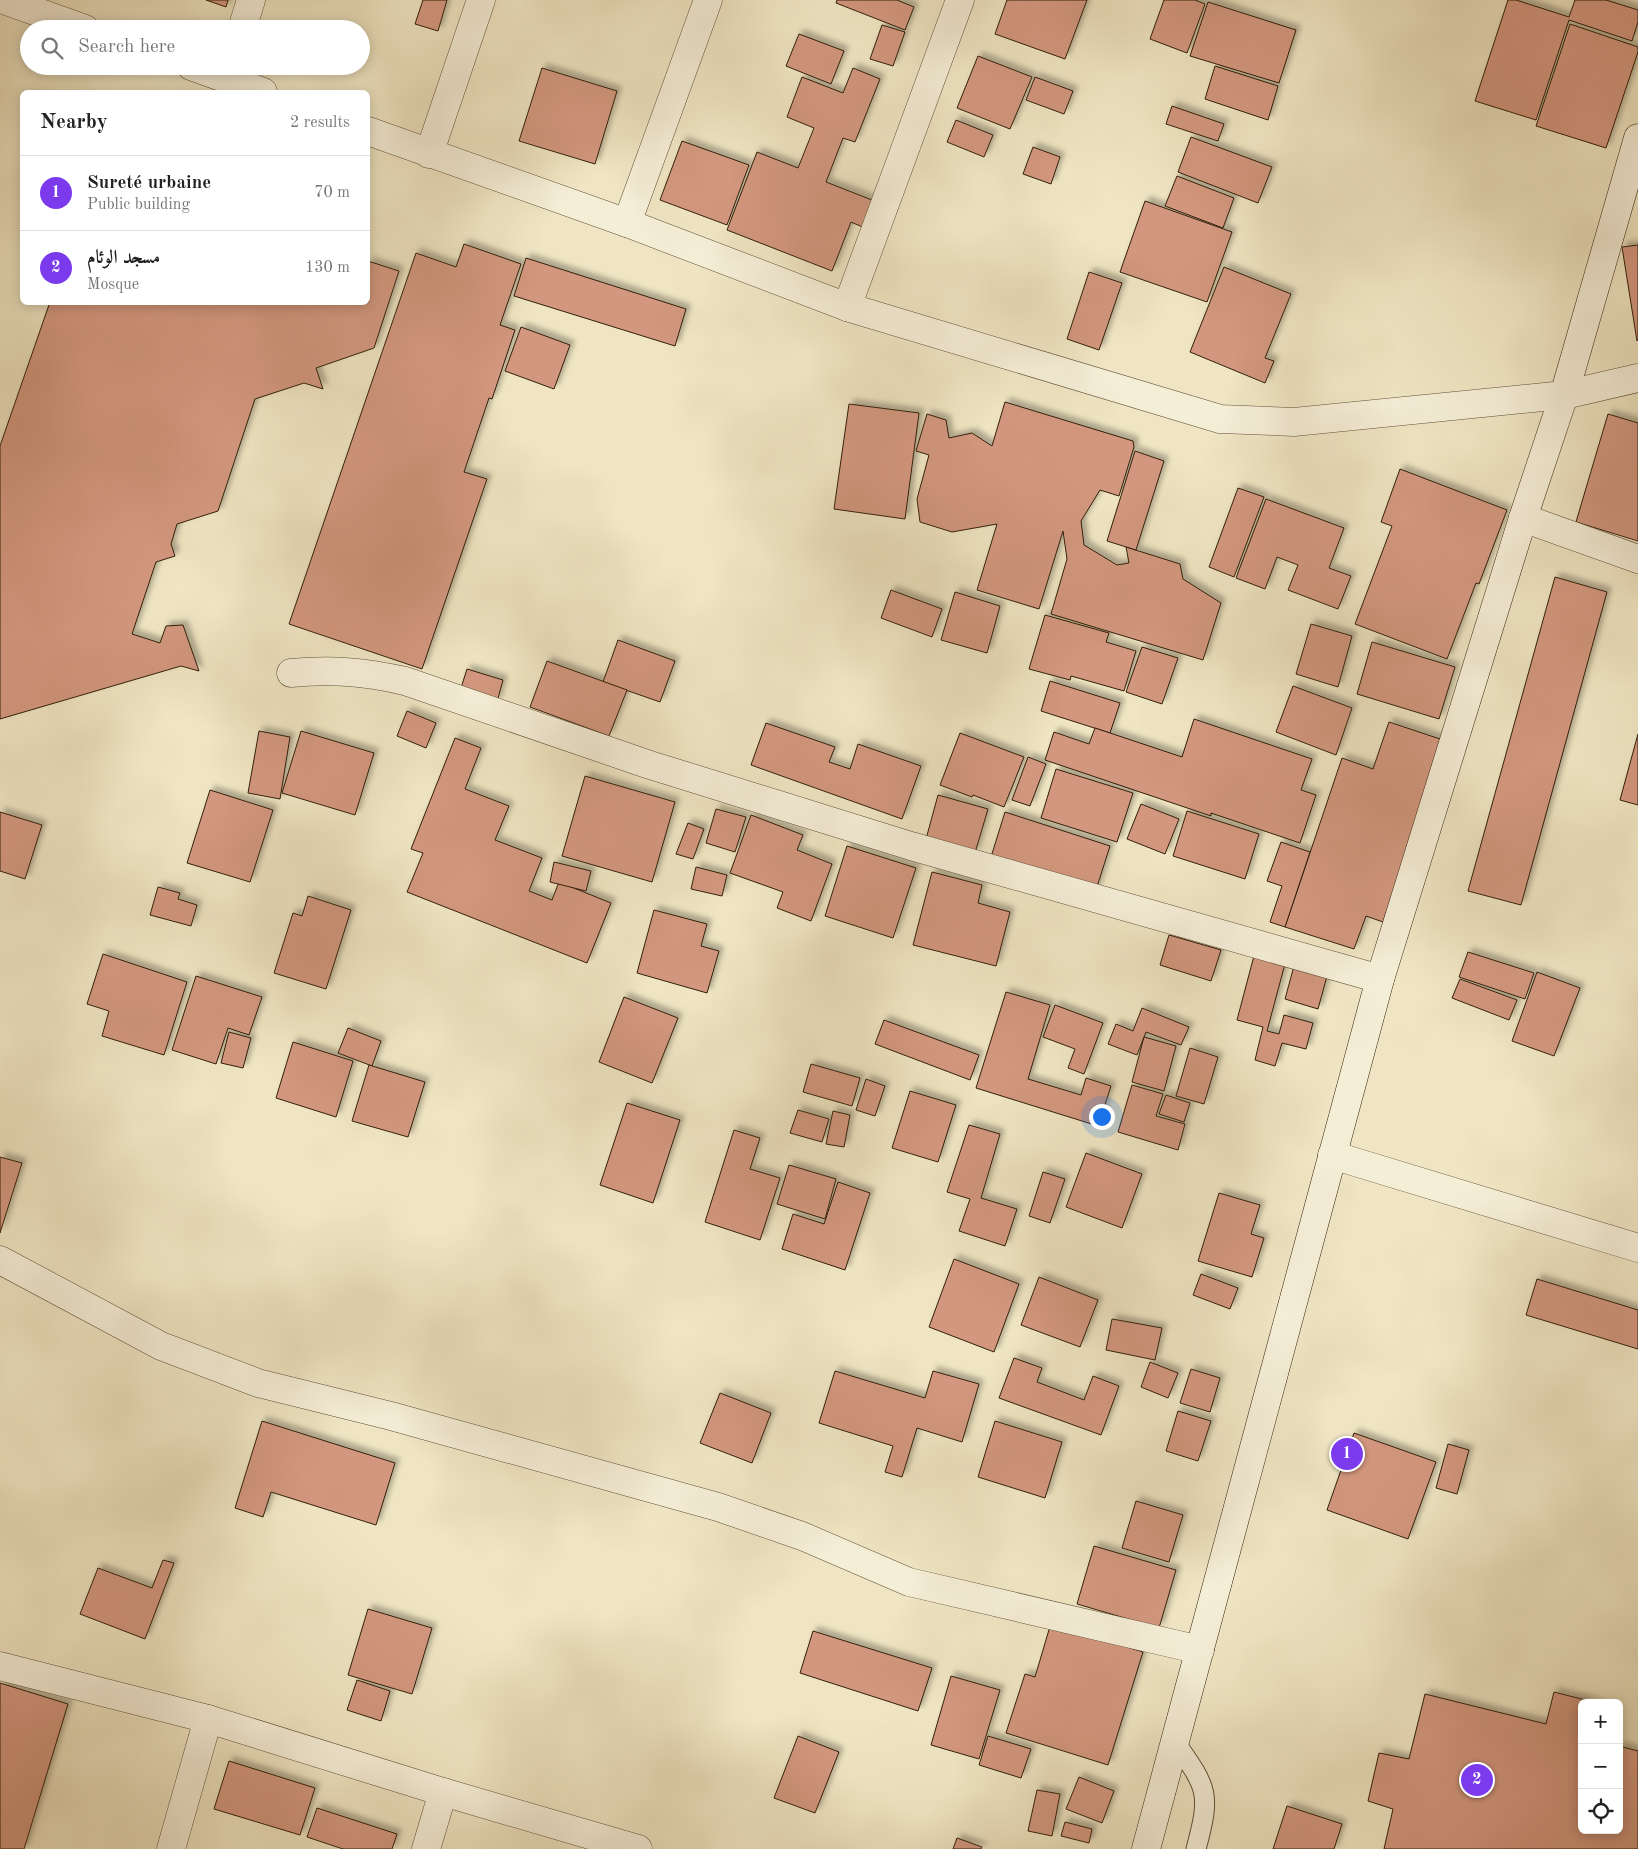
<!DOCTYPE html>
<html lang="en">
<head>
<meta charset="utf-8">
<style>
	:root { --surface:#fff; --page:#f6f6f6; --text:#222; --muted:#767676; --line:#e0e0e0; --accent:#7c3aed }
	body { margin:0; font-family:"Old Standard TT",Amiri,serif; background:var(--page); color:var(--text) }
	.controls { position:absolute; right:15px; bottom:15px; display:grid; overflow:hidden; border-radius:8px; box-shadow:0 2px 12px #0003 }
	.controls button { width:45px; height:45px; display:grid; place-items:center; padding:0; border:0; border-bottom:1px solid var(--line); background:var(--surface); color:var(--text); font:25px sans-serif }
	.you { position:absolute; left:1101px; top:1116px; width:18px; height:18px; margin:-12px; border:4px solid #fff; border-radius:50%; background:#1a73e8; box-shadow:0 0 0 8px #1a73e833 }
	.badge { display:grid; place-items:center; width:32px; height:32px; border-radius:50%; background:var(--accent); color:#fff; font-size:16px; font-weight:700 }
	.pin { position:absolute; translate:-50% -50%; border:2px solid #fff; box-shadow:0 1px 5px #0006 }
	.list { margin:0; padding:0; list-style:none }
	h2 { display:flex; justify-content:space-between; align-items:center; height:65px; margin:0; padding:0 20px; font-size:21px }
	h2 small { font-size:16px; font-weight:400; color:var(--muted) }
	.list li { display:grid; grid-template-columns:32px 1fr auto; gap:15px; align-items:center; box-sizing:border-box; height:75px; padding:0 20px; border-top:1px solid var(--line) }
	.list b { display:block; font-size:19px; white-space:nowrap }
	.list p { margin:0; font-size:16px; white-space:nowrap; color:var(--muted) }
	.list em { font-size:16px; font-style:normal; color:var(--muted) }
	.icon { flex:none; width:28px; height:28px; fill:none; stroke:currentColor; stroke-width:2; stroke-linecap:round; stroke-linejoin:round }
	.map { position:relative; flex:none; width:1638px; height:1849px; overflow:hidden }
	.search { position:absolute; background:var(--surface); box-shadow:0 2px 12px #0003; left:20px; top:20px; width:350px; height:55px; display:flex; align-items:center; gap:12px; box-sizing:border-box; padding:0 18px; border-radius:28px; color:var(--muted); font-size:19px }
	.panel { position:absolute; background:var(--surface); box-shadow:0 2px 12px #0003; left:20px; top:90px; width:350px; height:215px; border-radius:8px }
	.map>svg:first-child { display:block }
</style>
</head>
<body>
<div class="map">
<svg width="1638" height="1849" viewBox="0 0 1638 1849">
	<defs>
		<filter id="shadow"><feDropShadow dx="4.5" dy="-4.5" stdDeviation="2.5" flood-color="#0004"/></filter>
	</defs>
	<rect width="100%" height="100%" fill="#efe5c2"/>
	<filter id="stains"><feTurbulence type="fractalNoise" baseFrequency=".004" numOctaves="4"/><feColorMatrix values="0 0 0 0 .2 0 0 0 0 .09 0 0 0 0 .02 0 0 0 .5 -.17"/></filter>
	<radialGradient id="worn" r=".72"><stop offset=".6" stop-color="#630" stop-opacity="0"/><stop offset="1" stop-color="#630" stop-opacity=".3"/></radialGradient>
	<g fill="#d2977e" stroke="#321f0b" filter="url(#shadow)">
		<path d="M206 0H228L226 7Z"/>
		<path d="M423 0H447L438 31 415 24Z"/>
		<path d="M837 0H897L914 7 905 30 836 3Z"/>
		<path d="M1007 0H1087L1065 59 995 34Z"/>
		<path d="M1164 0H1195L1205 4 1187 53 1150 39Z"/>
		<path d="M1508 0H1516L1569 17 1575 0H1606L1638 10V22L1632 41 1569 20 1536 120 1475 101Z"/>
		<path d="M1208 2 1296 30 1279 83 1190 56Z"/>
		<path d="M1570 24 1638 47V52L1606 148 1536 126Z"/>
		<path d="M882 25 905 32 893 66 870 59Z"/>
		<path d="M799 34 844 51 831 84 786 66Z"/>
		<path d="M978 56 1032 77 1010 129 957 108Z"/>
		<path d="M1215 66 1278 86 1268 120 1205 99Z"/>
		<path d="M542 68 617 91 595 164 519 141Z"/>
		<path d="M853 68 880 79 855 142 843 138 826 182 877 202 867 229 851 222 832 271 727 230 757 152 798 168 814 128 787 117 802 77 843 93Z"/>
		<path d="M1035 77 1073 91 1064 114 1026 100Z"/>
		<path d="M1172 106 1224 124 1218 141 1166 124Z"/>
		<path d="M956 120 993 135 984 157 947 142Z"/>
		<path d="M1191 137 1272 167 1258 203 1178 172Z"/>
		<path d="M682 141 749 165 727 225 660 200Z"/>
		<path d="M1033 147 1060 157 1051 184 1023 174Z"/>
		<path d="M1177 176 1234 198 1223 228 1165 206Z"/>
		<path d="M1145 201 1232 232 1207 302 1120 272Z"/>
		<path d="M464 244 521 264 500 325 515 330 492 399 489 398 464 472 487 479 422 669 289 624 416 253 456 267Z"/>
		<path d="M1638 245V340L1637 341 1622 247Z"/>
		<path d="M526 258 686 309 675 346 514 296Z"/>
		<path d="M368 261 399 271 374 348 316 368 323 389 304 383 255 399 218 511 177 524 171 544 175 556 156 562 132 634 160 643 166 626 183 625 199 671 181 666 0 719V446L50 302H368Z"/>
		<path d="M1224 267 1291 294 1265 358 1274 361 1265 383 1190 352Z"/>
		<path d="M1089 272 1122 283 1099 350 1067 339Z"/>
		<path d="M521 327 570 345 554 389 505 371Z"/>
		<path d="M1005 402 1133 441 1134 447 1119 496 1100 490 1081 521 1084 545 1117 565 1129 563 1126 547 1180 564 1183 579 1221 603 1203 660 1051 614 1067 559 1063 531 1039 609 977 590 997 524 952 532 920 522 917 499 929 455 916 451 927 414 946 420 949 438 972 433 992 446Z"/>
		<path d="M849 404 919 413 905 519 834 509Z"/>
		<path d="M1608 414 1638 423V541L1576 522Z"/>
		<path d="M1135 451 1164 461 1136 550 1107 541Z"/>
		<path d="M1400 469 1507 510 1479 584 1476 583 1447 659 1355 624 1392 526 1381 522Z"/>
		<path d="M1238 488 1264 497 1234 577 1209 567Z"/>
		<path d="M1266 499 1344 528 1329 568 1351 576 1338 609 1288 590 1298 565 1277 557 1265 589 1236 578Z"/>
		<path d="M1555 577 1607 592 1521 905 1468 891Z"/>
		<path d="M891 590 942 609 932 637 881 618Z"/>
		<path d="M955 592 1000 606 987 653 941 640Z"/>
		<path d="M1045 615 1109 633 1106 642 1136 651 1124 691 1071 676 1070 680 1029 669Z"/>
		<path d="M1311 624 1352 636 1338 687 1296 674Z"/>
		<path d="M618 640 675 661 660 702 603 682Z"/>
		<path d="M1372 642 1455 667 1439 719 1357 694Z"/>
		<path d="M1142 647 1178 658 1162 704 1126 692Z"/>
		<path d="M547 661 627 690 609 736 530 707Z"/>
		<path d="M467 669 503 680 497 702 460 691Z"/>
		<path d="M1050 681 1120 703 1110 733 1041 711Z"/>
		<path d="M1293 686 1352 708 1336 755 1276 732Z"/>
		<path d="M407 711 436 723 426 748 397 736Z"/>
		<path d="M1194 719 1312 759 1301 790 1316 795 1300 843 1211 813V816L1045 760 1054 732 1089 744 1095 728 1182 757Z"/>
		<path d="M1389 722 1443 740 1383 922 1366 916 1354 949 1285 927 1342 758 1373 769Z"/>
		<path d="M766 723 835 747 829 762 850 769 858 744 921 766 902 819 751 765Z"/>
		<path d="M259 731 290 737 280 799 248 793Z"/>
		<path d="M301 731 374 753 355 815 282 793Z"/>
		<path d="M960 733 1024 757 1004 807 973 795 972 797 940 785Z"/>
		<path d="M1638 734V805L1620 800Z"/>
		<path d="M455 738 481 748 465 789 509 806 495 840 542 858 529 891 552 900 559 882 611 903 587 963 407 892 423 853 411 849Z"/>
		<path d="M1028 757 1046 764 1030 806 1012 800Z"/>
		<path d="M1056 769 1133 793 1117 842 1041 818Z"/>
		<path d="M585 776 675 802 652 882 562 856Z"/>
		<path d="M210 790 273 810 250 882 187 863Z"/>
		<path d="M938 795 988 809 975 853 926 839Z"/>
		<path d="M1141 804 1179 819 1165 854 1127 839Z"/>
		<path d="M716 809 746 817 735 852 706 843Z"/>
		<path d="M1187 811 1259 834 1245 879 1173 856Z"/>
		<path d="M0 812 42 825 25 879 0 871Z"/>
		<path d="M1005 812 1110 846 1096 890 991 857Z"/>
		<path d="M751 815 803 835 797 850 832 864 811 921 777 908 783 892 730 873Z"/>
		<path d="M688 823 704 829 693 859 676 854Z"/>
		<path d="M1281 842 1310 852 1285 927 1270 922 1282 886 1267 881Z"/>
		<path d="M847 846 916 868 893 938 825 916Z"/>
		<path d="M554 862 591 871 586 891 550 882Z"/>
		<path d="M696 867 727 875 722 896 691 889Z"/>
		<path d="M932 872 982 885 978 903 1010 912 996 966 913 945Z"/>
		<path d="M158 887 180 893 178 899 197 905 191 926 150 915Z"/>
		<path d="M308 896 351 910 326 989 274 973 293 913 302 916Z"/>
		<path d="M654 910 707 924 701 946 719 951 707 993 637 973Z"/>
		<path d="M1169 935 1221 950 1211 981 1160 965Z"/>
		<path d="M1255 952 1286 960 1267 1031 1279 1034 1284 1015 1313 1023 1306 1049 1282 1043 1275 1066 1255 1060 1263 1027 1237 1020Z"/>
		<path d="M1468 952 1534 973 1525 999 1459 977Z"/>
		<path d="M103 954 187 982 164 1055 102 1036 109 1011 87 1004Z"/>
		<path d="M1294 966 1327 976 1318 1009 1285 999Z"/>
		<path d="M1537 972 1580 988 1554 1056 1512 1041Z"/>
		<path d="M196 976 262 997 249 1035 228 1028 216 1064 172 1050Z"/>
		<path d="M1460 979 1517 1000 1509 1020 1452 998Z"/>
		<path d="M1006 992 1050 1005 1028 1079 1081 1095 1086 1078 1111 1086 1098 1126 976 1088Z"/>
		<path d="M624 997 678 1018 652 1083 599 1062Z"/>
		<path d="M1055 1005 1103 1023 1084 1074 1068 1068 1075 1049 1043 1037Z"/>
		<path d="M1142 1008 1189 1027 1181 1045 1146 1032 1137 1055 1108 1044 1116 1024 1133 1031Z"/>
		<path d="M884 1020 979 1055 970 1080 875 1044Z"/>
		<path d="M348 1028 381 1041 372 1066 338 1053Z"/>
		<path d="M229 1032 251 1038 243 1068 221 1063Z"/>
		<path d="M1144 1037 1176 1046 1164 1091 1132 1082Z"/>
		<path d="M293 1042 353 1061 336 1117 276 1098Z"/>
		<path d="M1190 1048 1218 1057 1204 1104 1176 1096Z"/>
		<path d="M811 1064 860 1078 852 1106 803 1092Z"/>
		<path d="M369 1065 425 1082 408 1137 352 1121Z"/>
		<path d="M866 1079 885 1086 875 1116 856 1110Z"/>
		<path d="M1132 1085 1163 1094 1156 1116 1185 1124 1178 1150 1118 1132Z"/>
		<path d="M910 1091 956 1105 938 1162 892 1148Z"/>
		<path d="M1166 1095 1190 1103 1184 1122 1159 1114Z"/>
		<path d="M627 1103 680 1120 653 1203 600 1185Z"/>
		<path d="M798 1110 829 1119 822 1142 790 1133Z"/>
		<path d="M833 1111 850 1115 844 1147 826 1144Z"/>
		<path d="M969 1125 1000 1134 981 1198 1017 1209 1005 1246 959 1231 970 1199 947 1192Z"/>
		<path d="M734 1130 760 1138 750 1169 780 1178 760 1240 705 1222Z"/>
		<path d="M1086 1153 1142 1174 1122 1228 1066 1207Z"/>
		<path d="M0 1157 22 1163 0 1233Z"/>
		<path d="M789 1165 836 1179 825 1219 777 1204Z"/>
		<path d="M1043 1172 1065 1179 1050 1223 1029 1216Z"/>
		<path d="M838 1182 870 1193 845 1270 782 1249 793 1214 824 1224Z"/>
		<path d="M1219 1193 1260 1205 1251 1234 1264 1238 1252 1277 1198 1261Z"/>
		<path d="M954 1259 1019 1284 994 1352 929 1327Z"/>
		<path d="M1201 1274 1238 1288 1230 1309 1193 1295Z"/>
		<path d="M1039 1277 1098 1300 1080 1347 1021 1325Z"/>
		<path d="M1537 1279 1638 1310V1349L1526 1315Z"/>
		<path d="M1112 1319 1162 1328 1155 1360 1106 1350Z"/>
		<path d="M1014 1358 1042 1368 1037 1382 1084 1400 1093 1376 1119 1386 1101 1435 999 1398Z"/>
		<path d="M1150 1362 1178 1373 1168 1398 1141 1387Z"/>
		<path d="M1191 1369 1220 1378 1210 1412 1180 1403Z"/>
		<path d="M835 1371 925 1398 933 1371 979 1384 962 1442 917 1428 902 1477 885 1472 893 1446 819 1423Z"/>
		<path d="M720 1393 771 1413 752 1463 700 1443Z"/>
		<path d="M1178 1411 1211 1421 1198 1461 1166 1451Z"/>
		<path d="M262 1421 395 1463 376 1525 271 1492 263 1517 235 1508Z"/>
		<path d="M995 1421 1062 1442 1045 1498 978 1477Z"/>
		<path d="M1354 1433 1436 1462 1408 1539 1327 1510Z"/>
		<path d="M1448 1444 1469 1450 1457 1494 1436 1488Z"/>
		<path d="M1136 1501 1183 1515 1169 1562 1122 1548Z"/>
		<path d="M1094 1546 1176 1570 1159 1628 1077 1604Z"/>
		<path d="M163 1560 174 1563 145 1639 80 1614 98 1568 152 1588Z"/>
		<path d="M368 1609 432 1628 412 1694 348 1675Z"/>
		<path d="M1051 1623 1143 1652 1108 1765 1006 1733 1025 1674 1035 1677Z"/>
		<path d="M813 1631 932 1668 918 1711 800 1673Z"/>
		<path d="M951 1676 1000 1690 979 1759 931 1745Z"/>
		<path d="M357 1680 390 1691 381 1721 347 1710Z"/>
		<path d="M0 1683 68 1704 24 1849H0Z"/>
		<path d="M1554 1692 1597 1703H1582V1830H1619V1746L1638 1751V1849H1384L1393 1809 1368 1801 1379 1753 1409 1759 1425 1694 1546 1724Z"/>
		<path d="M798 1736 839 1752 815 1813 774 1798Z"/>
		<path d="M988 1736 1031 1749 1021 1778 979 1765Z"/>
		<path d="M229 1761 315 1788 300 1835 214 1809Z"/>
		<path d="M1079 1777 1114 1791 1102 1823 1066 1809Z"/>
		<path d="M1037 1790 1060 1794 1052 1836 1028 1831Z"/>
		<path d="M1287 1806 1342 1824 1334 1849H1273Z"/>
		<path d="M317 1808 397 1834 392 1849H343L307 1837Z"/>
		<path d="M1065 1822 1092 1829 1089 1843 1061 1836Z"/>
		<path d="M957 1838 982 1847 981 1849H953Z"/>
	</g>
	<g fill="none" stroke-linecap="round" stroke-linejoin="round">
		<g stroke="#615039" stroke-width="21">
			<path id="lane" d="M1175 1742C1208 1789 1211 1793 1196 1849"/>
		</g>
		<g stroke="#615039" stroke-width="29">
			<g id="street">
				<path d="M4 0 85 29"/>
				<path d="M242 29 251 0"/>
				<path d="M191 66 263 92"/>
				<path d="M368 131 627 223 847 307 1220 419 1294 422 1564 395 1638 378"/>
				<path d="M429 154 481 0"/>
				<path d="M627 223 708 0"/>
				<path d="M847 307 960 0"/>
				<path d="M1523 518 1638 559"/>
				<path d="M291 673C332 669 365 672 405 681L650 765 911 846 1380 979"/>
				<path d="M1332 1155 1638 1248"/>
				<path d="M0 1260 161 1346 258 1383 391 1416 718 1507 802 1536 909 1582 1200 1650"/>
				<path d="M0 1666 208 1719 443 1792 638 1849"/>
				<path d="M171 1849 208 1719"/>
				<path d="M426 1849 443 1792"/>
			</g>
		</g>
		<g stroke="#321f0b" stroke-width="29">
			<path id="secondary" d="M1146 1849 1380 979 1523 518 1564 395 1638 138"/>
		</g>
		<use href="#lane" stroke="#f5eed7" stroke-width="19"/>
		<use href="#street" stroke="#f5eed7" stroke-width="28"/>
		<use href="#secondary" stroke="#f5eed7" stroke-width="28"/>
	</g>
	<rect width="100%" height="100%" filter="url(#stains)"/>
	<rect width="100%" height="100%" fill="url(#worn)"/>
</svg>
<div class="controls">
<button>+</button>
<button>−</button>
<button><svg class="icon" aria-label="locate" viewBox="0 0 24 24"><circle cx="12" cy="12" r="6"/><path d="M12 2v4M12 18v4M2 12h4M18 12h4"/></svg></button>
</div>
<div class="you"></div>
<div class="pin badge" style="left:1347px;top:1454px">1</div>
<div class="pin badge" style="left:1477px;top:1780px">2</div>
<div class="search"><svg class="icon" aria-label="search" viewBox="0 0 24 24"><circle cx="10" cy="10" r="6"/><path d="M15 15l6 6"/></svg>Search here</div>
<section class="panel">
<h2>Nearby<small>2 results</small></h2>
<ul class="list">
<li><span class="badge">1</span><div><b>Sureté urbaine</b><p>Public building</p></div><em>70 m</em></li>
<li><span class="badge">2</span><div><b>مسجد الوئام</b><p>Mosque</p></div><em>130 m</em></li>
</ul>
</section>
</div>
</body>
</html>
